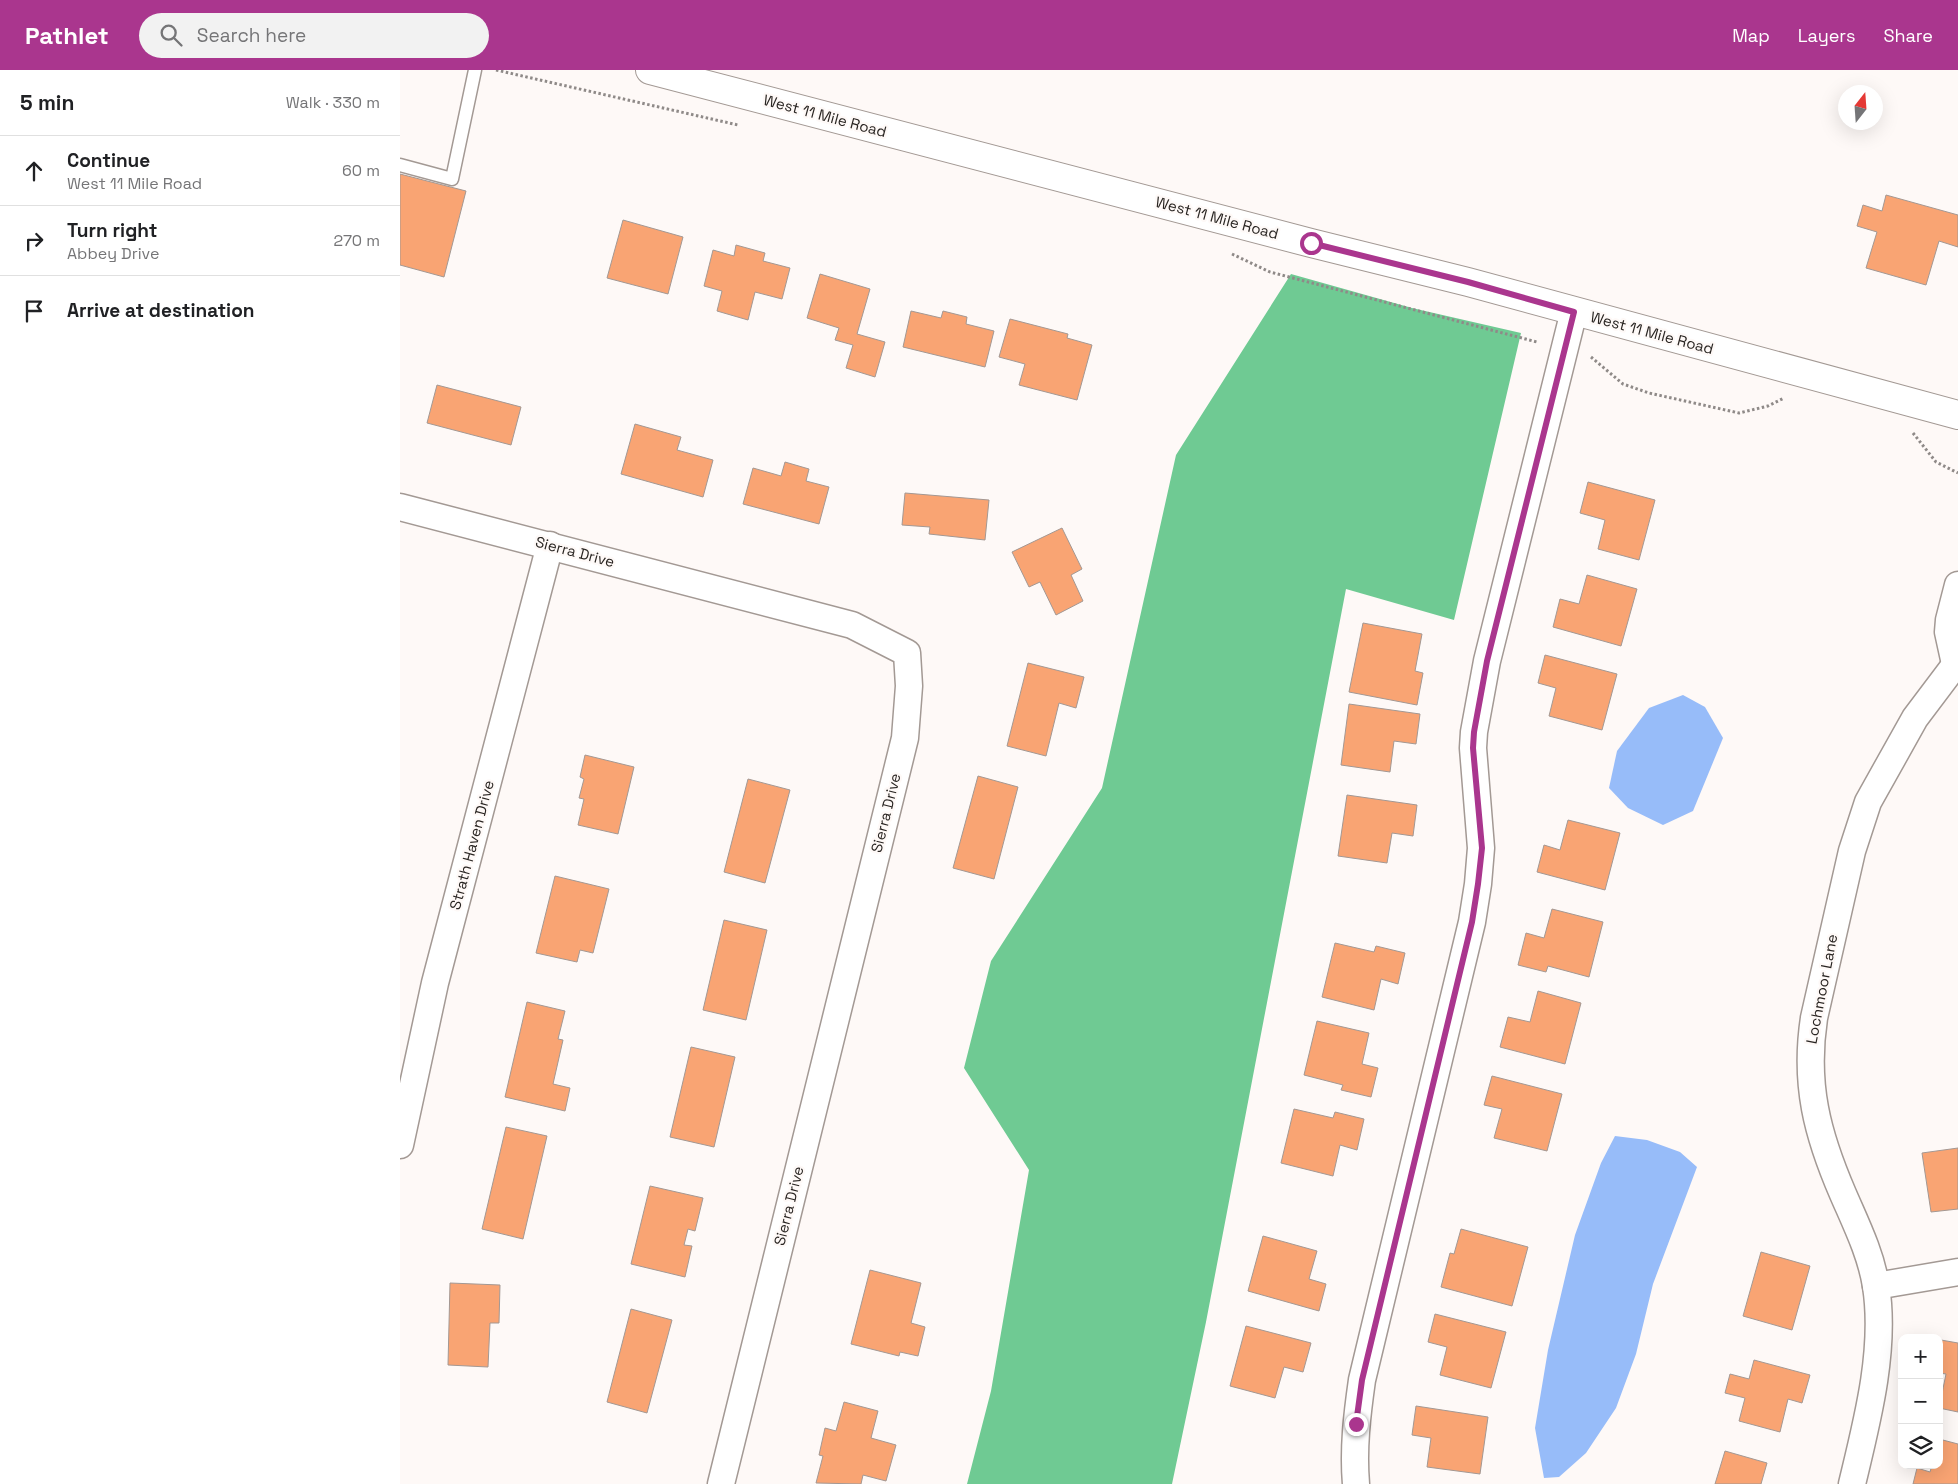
<!DOCTYPE html>
<html lang="en">
<head>
<meta charset="utf-8">
<style>
	:root { --surface:#fff; --page:#f2f2f2; --text:#202124; --muted:#757577; --line:#e0e0e0; --accent:#aa368e }
	body { margin:0; font-family:"Space Grotesk",sans-serif; background:var(--page); color:var(--text) }
	.controls { position:absolute; right:15px; bottom:15px; display:grid; overflow:hidden; border-radius:10px; box-shadow:0 5px 20px #0002 }
	.controls button { width:45px; height:45px; display:grid; place-items:center; padding:0; border:0; border-bottom:1px solid var(--line); background:var(--surface); color:var(--text); font:25px sans-serif }
	.compass { position:absolute; left:1438px; top:15px; width:45px; height:45px; border-radius:50%; background:var(--surface); box-shadow:0 5px 20px #0002; rotate:17deg }
	.stop { position:absolute; width:15px; height:15px; margin:-11px; border:4px solid #aa368e; border-radius:50%; background:#fff }
	.stop.end { background:#aa368e; border-color:#fff; box-shadow:0 1px 5px #0008 }
	.list { margin:0; padding:0; list-style:none }
	h2 { display:flex; justify-content:space-between; align-items:center; height:65px; margin:0; padding:0 20px; font-size:21px }
	h2 small { font-size:16px; font-weight:400; color:var(--muted) }
	.list li { display:grid; grid-template-columns:32px 1fr auto; gap:15px; align-items:center; box-sizing:border-box; height:70px; padding:0 20px; border-top:1px solid var(--line) }
	.list b { display:block; font-size:19px; white-space:nowrap }
	.list p { margin:0; font-size:16px; white-space:nowrap; color:var(--muted) }
	.list em { font-size:16px; font-style:normal; color:var(--muted) }
	.icon { flex:none; width:28px; height:28px; fill:none; stroke:currentColor; stroke-width:2; stroke-linecap:round; stroke-linejoin:round }
	.map { position:relative; flex:none; width:1558px; height:1414px; overflow:hidden }
	header { display:flex; align-items:center; gap:30px; box-sizing:border-box; height:70px; padding:0 25px; background:var(--accent); color:#fff }
	header strong { font-size:24px }
	nav { display:flex; gap:28px; margin-inline-start:auto; font-size:18px }
	.search { width:350px; height:45px; background:var(--page); display:flex; align-items:center; gap:12px; box-sizing:border-box; padding:0 18px; border-radius:28px; color:var(--muted); font-size:19px }
	main { display:flex }
	aside { flex:1; background:var(--surface) }
	.map>svg:first-child { display:block }
</style>
</head>
<body>
<header>
<strong>Pathlet</strong>
<div class="search"><svg class="icon" aria-label="search" viewBox="0 0 24 24"><circle cx="10" cy="10" r="6"/><path d="M15 15l6 6"/></svg>Search here</div>
<nav><a>Map</a><a>Layers</a><a>Share</a></nav>
</header>
<main>
<aside>
<h2>5 min<small>Walk · 330 m</small></h2>
<ul class="list">
<li><svg class="icon" aria-label="ahead" viewBox="0 0 24 24"><path d="M12 20V5M6 11l6-6 6 6"/></svg><div><b>Continue</b><p>West 11 Mile Road</p></div><em>60 m</em></li>
<li><svg class="icon" aria-label="right" viewBox="0 0 24 24"><path d="M7 20v-9h11M14 6l5 5-5 5"/></svg><div><b>Turn right</b><p>Abbey Drive</p></div><em>270 m</em></li>
<li><svg class="icon" aria-label="arrive" viewBox="0 0 24 24"><path d="M6 21V4h12l-3 4 3 4H6"/></svg><div><b>Arrive at destination</b></div></li>
</ul>
</aside>
<div class="map">
<svg width="1558" height="1414" viewBox="0 0 1558 1414">
	<rect width="100%" height="100%" fill="#fef9f7"/>
	<path fill="#6fca93" d="M891 204 1012 238 1121 263 1054 550 946 519 806 1252 772 1414H567L591 1321 629 1100 564 998 591 891 702 718 776 385Z"/>
	<g fill="#97bcf9">
		<path d="M1283 625 1305 637 1323 668 1293 741 1263 755 1228 738 1209 718 1217 681 1249 638Z"/>
		<path d="M1215 1066 1247 1070 1280 1082 1297 1097 1253 1214 1236 1284 1216 1338 1186 1383 1159 1407 1144 1408 1135 1358 1148 1280 1175 1165 1201 1093Z"/>
	</g>
	<g fill="#f9a473" stroke="#a39893">
		<path d="M0 104 66 121 44 207 0 195Z"/>
		<path d="M1486 125 1558 145V177L1539 171 1526 215 1466 198 1477 162 1457 156 1463 135 1482 141Z"/>
		<path d="M223 150 283 167 268 224 207 208Z"/>
		<path d="M336 175 365 183 363 191 390 198 382 229 355 222 348 250 317 241 322 221 304 216 313 180 334 186Z"/>
		<path d="M420 204 470 219 457 264 485 272 475 307 446 298 453 275 435 270 439 258 407 248Z"/>
		<path d="M511 241 541 248 543 241 567 247 566 254 594 261 585 297 503 277Z"/>
		<path d="M610 249 668 264 667 268 692 275 677 330 619 315 625 294 599 287Z"/>
		<path d="M37 315 121 337 111 375 27 353Z"/>
		<path d="M235 354 281 367 277 380 313 390 303 427 221 404Z"/>
		<path d="M385 392 409 399 406 411 429 417 419 454 343 434 353 398 381 406Z"/>
		<path d="M1188 412 1255 430 1239 490 1198 479 1205 450 1180 443Z"/>
		<path d="M505 423 589 430 585 470 529 464 530 457 502 455Z"/>
		<path d="M662 458 682 499 671 505 683 531 656 545 640 512 629 517 612 482Z"/>
		<path d="M1187 505 1237 519 1221 576 1153 557 1160 529 1179 534Z"/>
		<path d="M963 553 1022 564 1015 601 1023 603 1017 635 949 622Z"/>
		<path d="M1145 585 1217 604 1202 660 1149 646 1156 618 1138 613Z"/>
		<path d="M628 593 684 607 676 638 659 633 646 686 607 676Z"/>
		<path d="M949 634 1020 644 1016 674 994 671 990 702 941 695Z"/>
		<path d="M185 685 234 697 218 764 178 755 184 729 179 728 184 709 180 707Z"/>
		<path d="M578 706 618 717 594 809 553 798Z"/>
		<path d="M348 709 390 720 365 813 324 802Z"/>
		<path d="M947 725 1017 735 1013 766 992 763 987 793 938 786Z"/>
		<path d="M1168 750 1220 763 1205 820 1137 802 1144 775 1160 780Z"/>
		<path d="M155 806 209 819 193 883 180 880 177 892 136 883Z"/>
		<path d="M1152 839 1203 852 1189 907 1148 896 1146 902 1118 895 1126 863 1144 868Z"/>
		<path d="M324 850 367 860 346 950 303 940Z"/>
		<path d="M935 873 974 882 976 876 1005 883 998 914 981 909 974 940 922 927Z"/>
		<path d="M1138 921 1181 933 1165 994 1100 977 1108 947 1130 952Z"/>
		<path d="M127 932 165 941 158 969 163 970 153 1014 170 1018 165 1041 105 1027Z"/>
		<path d="M917 951 969 963 962 994 978 998 971 1027 941 1020 943 1015 904 1005Z"/>
		<path d="M291 977 335 987 314 1077 270 1067Z"/>
		<path d="M1092 1006 1162 1024 1147 1081 1094 1068 1102 1039 1084 1035Z"/>
		<path d="M894 1039 933 1048 935 1042 964 1049 957 1080 940 1075 933 1106 881 1093Z"/>
		<path d="M106 1057 147 1066 123 1169 82 1159Z"/>
		<path d="M1558 1078V1139L1531 1142 1522 1083Z"/>
		<path d="M250 1116 303 1128 295 1161 288 1159 284 1175 292 1176 285 1207 231 1194Z"/>
		<path d="M1061 1159 1128 1177 1112 1236 1041 1217 1050 1183 1054 1184Z"/>
		<path d="M863 1166 917 1181 909 1209 926 1214 919 1241 848 1221Z"/>
		<path d="M1361 1182 1410 1196 1392 1260 1343 1246Z"/>
		<path d="M470 1200 521 1213 511 1253 525 1257 518 1286 500 1282 499 1286 451 1274Z"/>
		<path d="M50 1213 100 1215 99 1253H90L88 1297 48 1295Z"/>
		<path d="M231 1239 272 1250 247 1343 207 1332Z"/>
		<path d="M1035 1244 1106 1262 1091 1318 1040 1305 1047 1277 1028 1272Z"/>
		<path d="M846 1256 911 1273 903 1302 884 1297 875 1328 830 1316Z"/>
		<path d="M1541 1270 1558 1273V1342L1539 1338 1546 1304 1539 1303Z"/>
		<path d="M1354 1290 1410 1305 1402 1333 1388 1329 1380 1362 1339 1351 1345 1328 1325 1323 1330 1304 1349 1309Z"/>
		<path d="M444 1332 478 1341 471 1368 496 1375 486 1411 463 1405 461 1414 416 1413 423 1386 419 1385 425 1358 436 1361Z"/>
		<path d="M1016 1336 1088 1347 1080 1404 1027 1397 1031 1368 1012 1365Z"/>
		<path d="M1539 1369 1558 1374V1414H1513L1517 1398 1530 1402 1532 1395H1539Z"/>
		<path d="M1325 1381 1367 1393 1361 1414H1315Z"/>
	</g>
	<g fill="none" stroke-linecap="round" stroke-linejoin="round">
		<g stroke="#a39994" stroke-width="15">
			<path id="service" d="M0 95 52 109 75 0"/>
		</g>
		<g stroke="#a39994" stroke-width="29">
			<g id="minor">
				<path d="M0 437 452 555 507 583 509 616 505 668 321 1414"/>
				<path d="M1555 594 1548 562 1549 550 1558 515"/>
				<path d="M0 1075 35 913 150 475"/>
				<path d="M1476 1216 1558 1202"/>
				<path d="M956 1414C953 1379 957 1345 962 1310L1072 852 1078 814 1081 778 1073 678 1074 662 1087 591 1174 241"/>
				<path d="M1452 1414C1467 1352 1486 1280 1476 1216 1471 1184 1456 1154 1443 1124 1417 1064 1404 1014 1414 948L1452 781 1468 732 1515 648 1558 591"/>
			</g>
		</g>
		<g stroke="#a39994" stroke-width="30">
			<path id="tertiary" d="M250 0 911 173 1068 212 1558 345"/>
		</g>
		<g stroke="#8f8a88" stroke-width="3" stroke-dasharray="2.5 2.5" stroke-linecap="butt">
			<path d="M96 0 338 55"/>
			<path d="M832 184 870 202 1137 272"/>
			<path d="M1191 287 1223 314 1249 323 1339 343 1368 336 1384 328"/>
			<path d="M1513 363 1536 392 1558 403"/>
		</g>
		<use href="#service" stroke="#fff" stroke-width="12"/>
		<use href="#minor" stroke="#fff" stroke-width="26"/>
		<use href="#tertiary" stroke="#fff" stroke-width="28"/>
	</g>
	<g fill="none" stroke-linecap="round" stroke-linejoin="round">
		<path stroke="#aa368e" stroke-width="6" d="M911 173 1068 212 1174 242 1087 591 1074 662 1073 678 1082 778 1078 814 1072 852 962 1310 956 1354"/>
	</g>
	<g text-anchor="middle" stroke-width="4.5" stroke-linejoin="round" paint-order="stroke">
		<g font-size="15" fill="#292522" stroke="#fef9f7">
			<text transform="translate(425 46) rotate(15)" y="5">West 11 Mile Road</text>
			<text transform="translate(817 148) rotate(15)" y="5">West 11 Mile Road</text>
			<text transform="translate(1252 263) rotate(15)" y="5">West 11 Mile Road</text>
			<text transform="translate(175 482) rotate(15)" y="5">Sierra Drive</text>
			<text transform="translate(486 743) rotate(-76)" y="5">Sierra Drive</text>
			<text transform="translate(72 775) rotate(-75)" y="5">Strath Haven Drive</text>
			<text transform="translate(1422 919) rotate(-79)" y="5">Lochmoor Lane</text>
			<text transform="translate(389 1136) rotate(-76)" y="5">Sierra Drive</text>
		</g>
	</g>
</svg>
<div class="controls">
<button>+</button>
<button>−</button>
<button><svg class="icon" aria-label="layers" viewBox="0 0 24 24"><path d="M12 4l9 5-9 5-9-5zM3 14l9 5 9-5"/></svg></button>
</div>
<svg class="compass" viewBox="-18 -18 36 36"><path d="M0-13l5 13h-10z" fill="#e53935"/><path d="M0 13l5-13h-10z" fill="#757577"/></svg>
<div class="stop" style="left:911px;top:173px"></div>
<div class="stop end" style="left:956px;top:1354px"></div>
</div>
</main>
</body>
</html>
